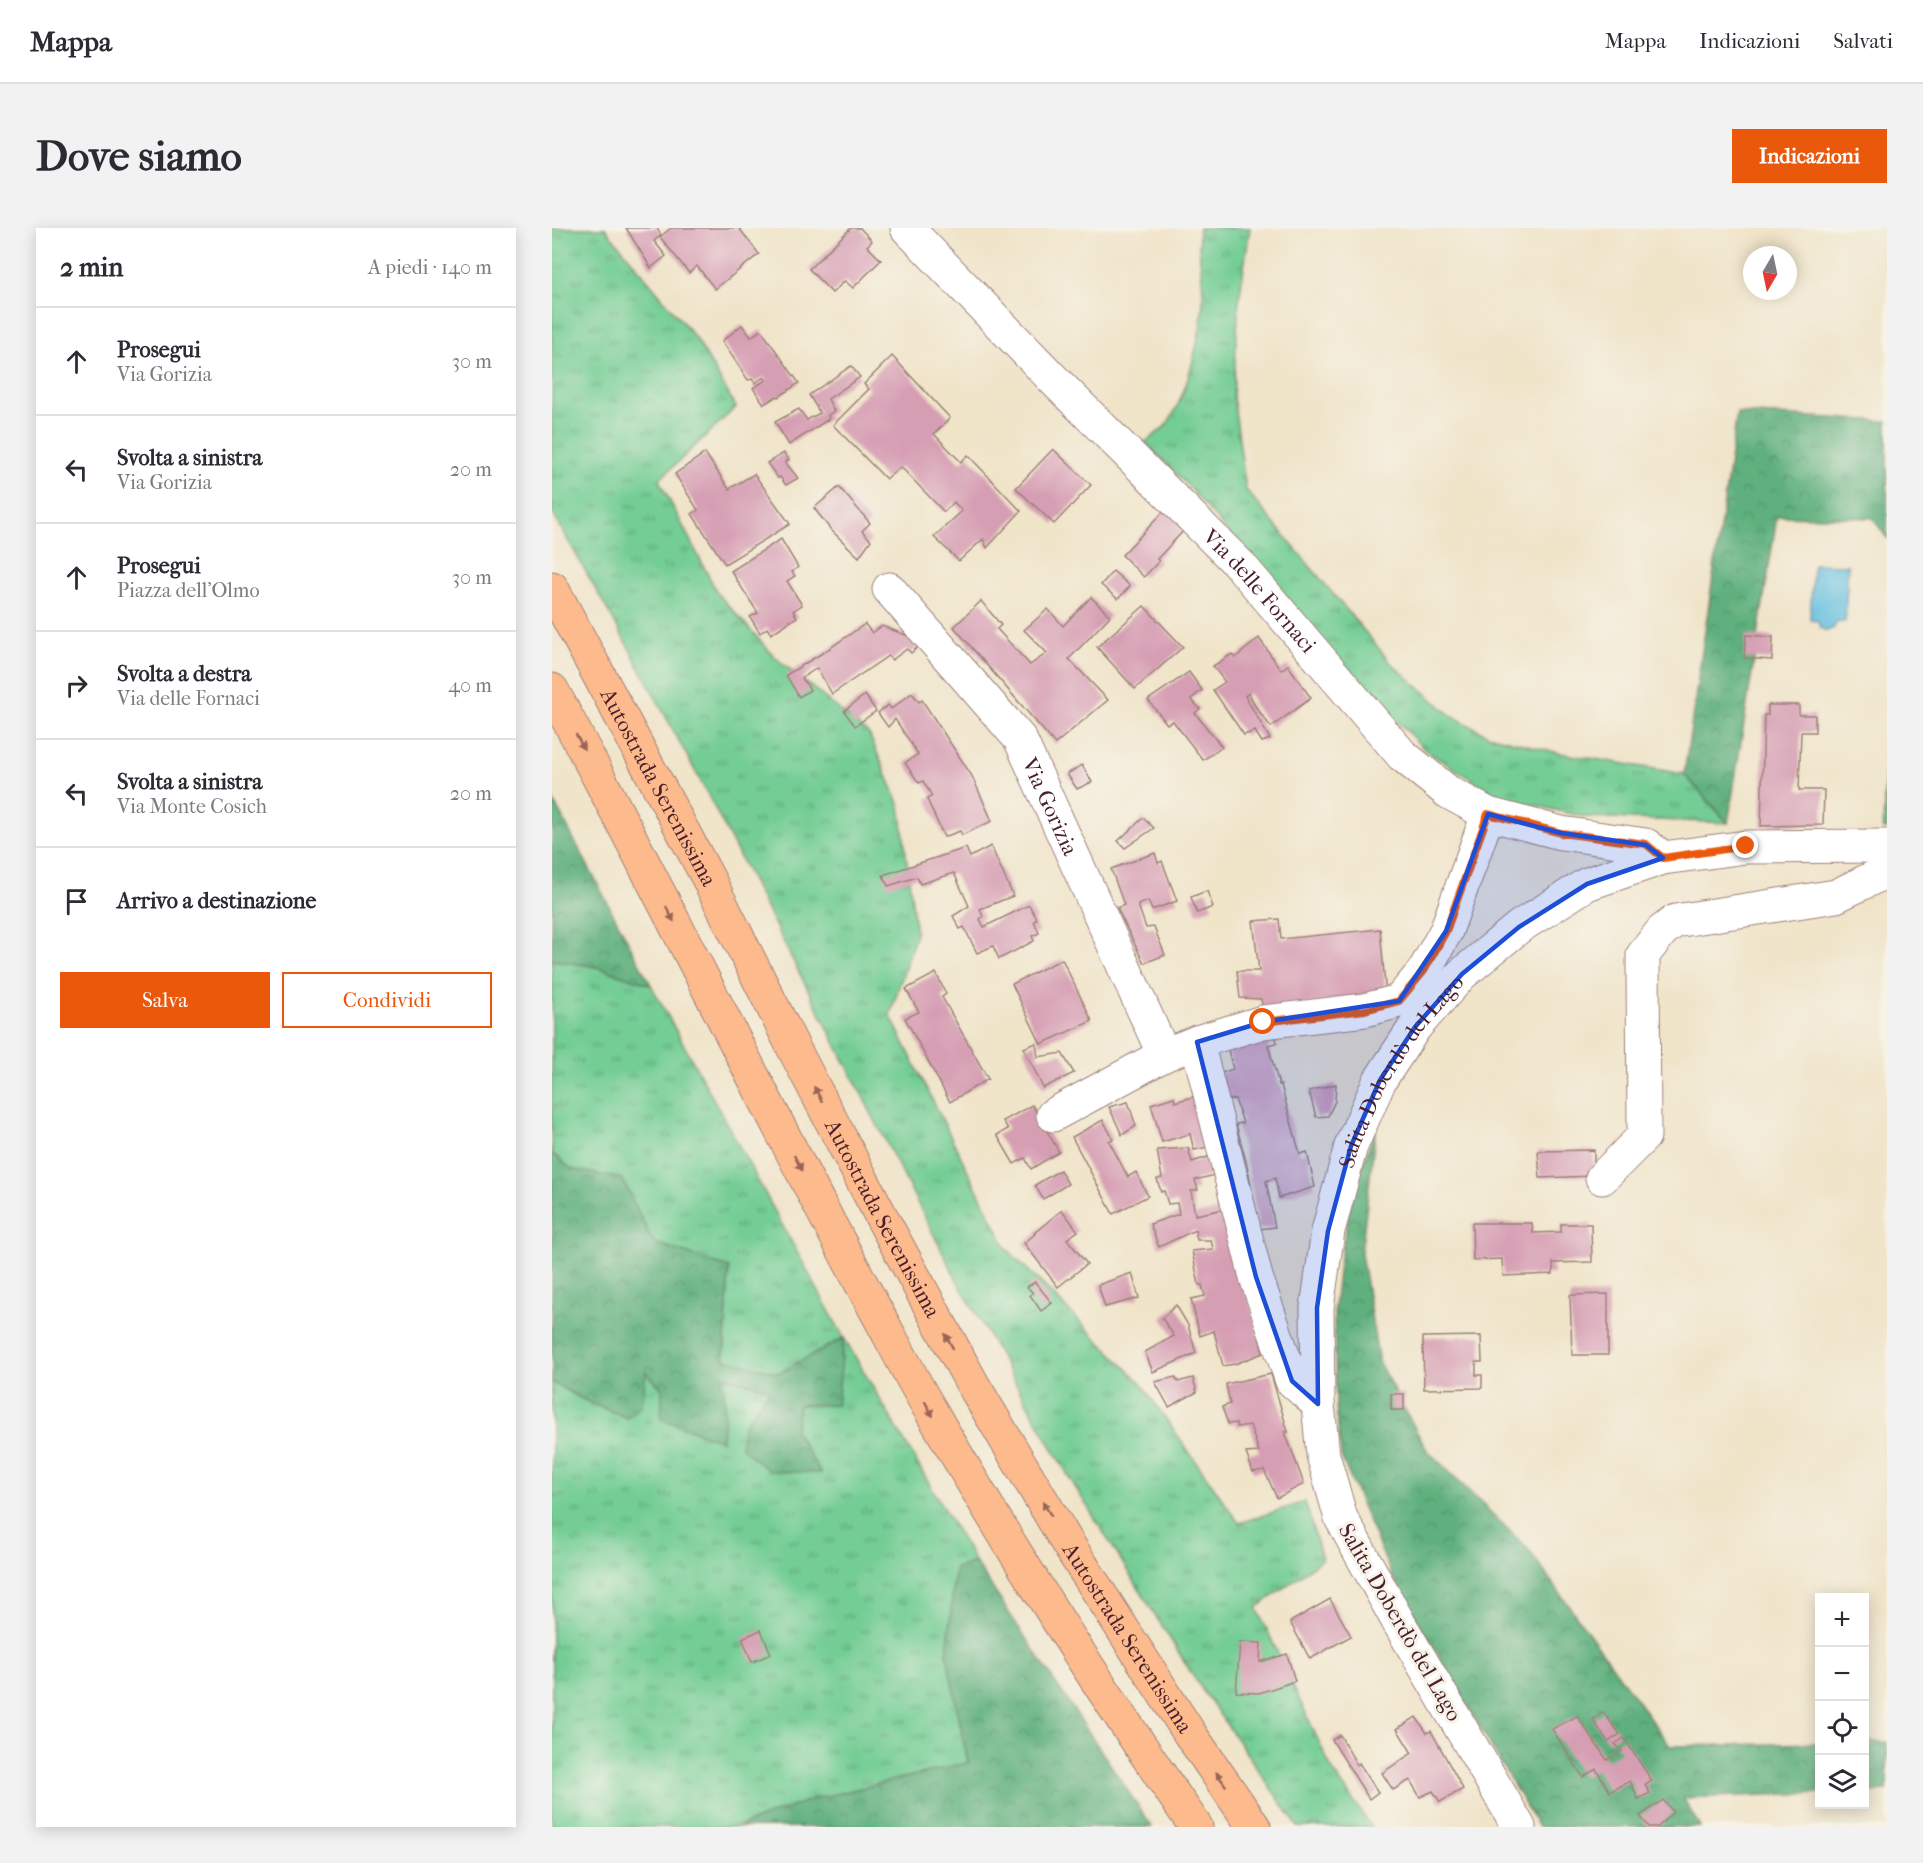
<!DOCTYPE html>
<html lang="it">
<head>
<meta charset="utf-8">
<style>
	:root { --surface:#fff; --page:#f2f2f3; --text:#2b2b33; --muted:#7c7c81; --line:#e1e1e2; --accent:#ea580c }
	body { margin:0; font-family:"IM FELL French Canon",serif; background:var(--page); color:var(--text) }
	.controls { position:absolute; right:18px; bottom:18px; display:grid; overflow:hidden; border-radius:0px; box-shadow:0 3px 15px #0003 }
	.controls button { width:54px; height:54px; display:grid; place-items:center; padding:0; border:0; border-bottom:2px solid var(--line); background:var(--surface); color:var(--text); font:30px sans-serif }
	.compass { position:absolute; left:1191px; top:18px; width:54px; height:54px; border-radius:50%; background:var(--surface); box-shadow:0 3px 15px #0003; rotate:189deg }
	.stop { position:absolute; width:18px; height:18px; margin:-14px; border:4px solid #ea580c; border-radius:50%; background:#fff }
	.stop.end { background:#ea580c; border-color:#fff; box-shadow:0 2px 6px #0008 }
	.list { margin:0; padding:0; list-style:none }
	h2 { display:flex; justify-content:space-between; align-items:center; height:78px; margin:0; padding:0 24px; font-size:26px }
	h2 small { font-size:20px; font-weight:400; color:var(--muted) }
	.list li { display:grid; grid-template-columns:39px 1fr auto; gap:18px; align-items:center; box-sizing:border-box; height:108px; padding:0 24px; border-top:2px solid var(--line) }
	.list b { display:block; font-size:22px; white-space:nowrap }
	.list p { margin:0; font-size:20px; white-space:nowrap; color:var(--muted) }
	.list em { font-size:20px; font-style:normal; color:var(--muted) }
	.actions { display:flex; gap:12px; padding:18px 24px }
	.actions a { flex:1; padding:14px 0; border:2px solid var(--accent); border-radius:0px; text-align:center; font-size:21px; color:var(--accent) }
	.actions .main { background:var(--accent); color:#fff }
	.icon { flex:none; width:33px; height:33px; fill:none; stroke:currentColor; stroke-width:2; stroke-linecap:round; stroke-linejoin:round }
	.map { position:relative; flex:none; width:1335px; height:1599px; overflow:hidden; border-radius:0px }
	header { display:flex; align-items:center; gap:36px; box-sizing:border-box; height:84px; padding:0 30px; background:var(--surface); border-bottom:2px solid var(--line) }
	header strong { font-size:28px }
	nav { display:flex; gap:33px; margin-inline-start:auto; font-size:21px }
	.intro { display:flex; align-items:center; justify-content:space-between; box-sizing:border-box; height:144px; padding:0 36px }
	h1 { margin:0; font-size:42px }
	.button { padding:15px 27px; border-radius:0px; background:var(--accent); color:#fff; font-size:21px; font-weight:700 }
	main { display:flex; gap:36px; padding:0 36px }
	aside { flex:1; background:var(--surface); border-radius:0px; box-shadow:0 3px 15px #0003 }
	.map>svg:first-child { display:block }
</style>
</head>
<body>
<header>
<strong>Mappa</strong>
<nav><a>Mappa</a><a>Indicazioni</a><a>Salvati</a></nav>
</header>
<div class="intro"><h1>Dove siamo</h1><a class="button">Indicazioni</a></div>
<main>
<aside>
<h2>2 min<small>A piedi · 140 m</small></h2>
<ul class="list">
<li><svg class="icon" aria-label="ahead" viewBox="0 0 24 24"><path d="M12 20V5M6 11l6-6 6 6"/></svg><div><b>Prosegui</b><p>Via Gorizia</p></div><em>30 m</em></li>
<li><svg class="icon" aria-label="left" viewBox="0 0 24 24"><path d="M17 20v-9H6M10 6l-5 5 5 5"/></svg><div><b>Svolta a sinistra</b><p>Via Gorizia</p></div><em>20 m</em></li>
<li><svg class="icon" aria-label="ahead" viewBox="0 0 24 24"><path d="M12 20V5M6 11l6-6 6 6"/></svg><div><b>Prosegui</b><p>Piazza dell'Olmo</p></div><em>30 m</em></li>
<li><svg class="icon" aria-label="right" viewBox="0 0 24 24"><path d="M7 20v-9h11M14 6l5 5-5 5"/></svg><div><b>Svolta a destra</b><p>Via delle Fornaci</p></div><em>40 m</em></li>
<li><svg class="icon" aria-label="left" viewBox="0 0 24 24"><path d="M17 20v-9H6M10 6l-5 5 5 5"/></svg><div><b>Svolta a sinistra</b><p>Via Monte Cosich</p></div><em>20 m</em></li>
<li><svg class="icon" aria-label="arrive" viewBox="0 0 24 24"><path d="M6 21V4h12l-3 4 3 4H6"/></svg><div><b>Arrivo a destinazione</b></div></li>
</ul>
<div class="actions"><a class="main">Salva</a><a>Condividi</a></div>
</aside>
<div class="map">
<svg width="1335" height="1599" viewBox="0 0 1335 1599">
	<defs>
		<pattern id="grass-tufts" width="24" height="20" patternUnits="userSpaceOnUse" patternTransform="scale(1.5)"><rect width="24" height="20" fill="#73cd94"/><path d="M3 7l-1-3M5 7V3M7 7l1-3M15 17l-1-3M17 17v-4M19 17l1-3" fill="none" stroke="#60a679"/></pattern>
		<pattern id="forest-crowns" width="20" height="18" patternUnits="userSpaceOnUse" patternTransform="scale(1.5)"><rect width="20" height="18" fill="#5eb07e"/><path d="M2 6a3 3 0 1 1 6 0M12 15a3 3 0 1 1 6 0" fill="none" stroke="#508f67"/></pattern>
	</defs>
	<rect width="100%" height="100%" fill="#f7f3e8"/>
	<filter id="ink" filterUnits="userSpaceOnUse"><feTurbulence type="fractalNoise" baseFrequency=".0167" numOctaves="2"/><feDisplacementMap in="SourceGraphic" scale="12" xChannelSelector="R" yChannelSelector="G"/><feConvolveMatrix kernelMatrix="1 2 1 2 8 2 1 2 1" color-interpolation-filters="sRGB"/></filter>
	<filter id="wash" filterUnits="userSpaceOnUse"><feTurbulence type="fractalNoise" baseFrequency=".008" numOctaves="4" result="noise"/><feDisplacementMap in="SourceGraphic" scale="24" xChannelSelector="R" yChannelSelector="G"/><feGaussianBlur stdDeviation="1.35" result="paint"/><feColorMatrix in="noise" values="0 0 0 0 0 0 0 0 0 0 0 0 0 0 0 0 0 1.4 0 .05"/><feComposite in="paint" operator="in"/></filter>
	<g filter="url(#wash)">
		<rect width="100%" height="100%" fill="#f0e4c9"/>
		<g fill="url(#grass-tufts)" stroke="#5e7660" stroke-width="1.5">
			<path d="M0 0H53L145 112 184 179 107 252 166 366 224 430 317 506 348 578 364 706 338 787 455 1021 588 1154 687 1295 753 1274 770 1331 705 1380 779 1540 819 1599H746L647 1457 517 1249 407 1056 156 567 77 420 0 284Z"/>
			<path d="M647 0H698L687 72 681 168 694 262 839 435 900 488 936 507 1007 525 1132 546 1176 595 1033 589 948 569 874 523 790 437 637 259 593 214C600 209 609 203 614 197 635 170 649 107 651 74 652 49 645 25 647 0Z"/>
			<path d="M0 732 45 739 99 757 292 1110 423 1334 403 1341 395 1428 416 1535 258 1572 186 1599H0V1154L30 1171 75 1190 94 1143 110 1161 173 1175 169 1148 219 1161 192 1197 268 1245 243 1203 247 1177H285L291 1110 227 1145 172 1131 177 1040 101 1014 70 951 19 941 0 925Z"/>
		</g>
		<g fill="url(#forest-crowns)" stroke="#546854" stroke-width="1.5">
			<path d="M1185 185 1335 193V310L1321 290 1225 288 1176 595 1132 546Z"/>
			<path d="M1335 489V601H1331Z"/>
			<path d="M0 570 99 757 45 739 0 732Z"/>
			<path d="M824 898 809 1025 827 1135 875 1222 976 1321 1118 1518 1267 1515V1565L1131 1570 1148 1599H986L840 1348 789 1228 784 1180 782 1080 787 1035 800 969Z"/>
			<path d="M0 925 19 941 70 951 101 1014 177 1040 172 1131 227 1145 292 1110 285 1177H247L243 1203 269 1245 217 1243 189 1219 192 1197 218 1161 170 1148 173 1175 170 1213 109 1191 110 1161 94 1144 90 1177 75 1190 30 1171 0 1154Z"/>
			<path d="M423 1334 600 1599H186L258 1572 416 1535 395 1428 403 1340Z"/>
			<path d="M1313 1514H1335V1563L1313 1564Z"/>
		</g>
		<path fill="#62bfe0" stroke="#566f86" stroke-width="1.5" d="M1261 336 1296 337 1293 394 1285 393 1282 400 1275 403 1268 400 1266 393 1258 392Z"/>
		<g id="blocks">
			<g fill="#d69eb3">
				<path d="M74 0H105L109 7 102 13 114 28 99 40Z"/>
				<path d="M119 0H187L207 26 163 61 145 38 137 45 108 9Z"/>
				<path d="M299 0H308L320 13 315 18 329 32 301 60 293 53 280 65 257 41Z"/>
				<path d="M190 97 199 109 209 102 247 155 226 169 225 168 212 176 201 160 214 152 212 149 203 155 200 151 196 152 170 113Z"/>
				<path d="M340 128 398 190 382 206 409 234 416 227 469 283 435 320 431 311 407 333 382 309 410 283 402 274 392 284 349 239 334 251 281 197 317 161 312 156Z"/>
				<path d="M299 138 308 149 276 171 282 183 276 187 277 191 237 217 223 194 247 181 255 192 268 185 257 167Z"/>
				<path d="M501 221 539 257 502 296 464 260Z"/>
				<path d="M153 225 177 261 202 246 238 296 173 336 140 286 146 282 123 246Z"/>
				<path d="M232 225 237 232 233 234 246 250 234 257 228 249 226 250 215 235Z"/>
				<path d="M287 259 318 295 310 303 319 312 307 329 279 302 262 280Z"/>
				<path d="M616 279 636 298 605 331 607 333 592 349 570 327Z"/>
				<path d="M229 311 246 339 240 344 243 348 235 353 250 377 241 383 245 389 219 406 215 400 208 405 198 389 206 385 179 343Z"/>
				<path d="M561 343 578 358 566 371 549 357Z"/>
				<path d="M539 369 558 388 517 431 556 472 503 516 402 399 429 373 449 397 445 401 478 437 495 425 472 402 496 381 511 398Z"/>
				<path d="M592 378 631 419 583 461 545 419Z"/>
				<path d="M313 396 320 405 330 398 372 414 359 425 355 421 340 432 336 428 280 466 265 440 250 450 258 462 247 469 234 447 272 424Z"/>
				<path d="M1194 407 1221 409 1220 432 1192 430Z"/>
				<path d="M707 410 729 442 736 437 759 470 719 499 703 478 697 465 693 468 718 511 710 514 703 503 692 507 661 462 673 454 661 438 680 426 683 430Z"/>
				<path d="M637 444 650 462 639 471 648 481 643 485 670 519 651 532 621 493 615 496 596 472Z"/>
				<path d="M360 465 367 474 370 472 420 548 440 593 410 607 408 603 392 609 375 571 380 568 371 553 367 555 353 535 366 526 343 491 336 499 326 485 336 477 339 481Z"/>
				<path d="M313 467 324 483 303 498 292 483Z"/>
				<path d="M1216 477H1247V487H1263V504H1249L1247 562H1272L1271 597 1209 598 1212 487H1216Z"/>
				<path d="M530 537 540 554 525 561 515 546Z"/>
				<path d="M591 590 602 600 573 620 566 613Z"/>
				<path d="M439 618 461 668 428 681 431 689 428 691 432 699 477 677 485 691 482 693 487 705 480 708 482 713 447 731 441 718 425 725 412 699 408 701 401 688 417 678 402 645 368 656 365 649 336 658 331 647 414 620 418 629Z"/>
				<path d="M603 625 606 635 610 633 625 673 600 682 596 673 586 677 594 700 602 699 613 727 592 735 565 680 572 677 559 641Z"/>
				<path d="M655 663 661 679 645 685 639 669Z"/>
				<path d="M727 691 729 711 828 701 834 768 711 781 709 771 688 770 685 743H707L701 693Z"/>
				<path d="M510 731 540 793 489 816 460 756Z"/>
				<path d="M384 745 394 766 390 769 436 851 398 874 353 790 367 784 354 761Z"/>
				<path d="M723 802 725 815 716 817 727 857H729L748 926 755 924 763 959 727 970 723 950 714 953 723 999 707 1001 696 941 684 896 691 895 683 871 675 873 667 846 681 841 674 814Z"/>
				<path d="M484 815 486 829 510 825 522 845 491 860 472 820Z"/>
				<path d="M784 856 783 873 776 888 764 889 757 863Z"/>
				<path d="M648 867 660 918 642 922 638 906 610 914 599 876 622 869 623 874Z"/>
				<path d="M576 874 584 898 570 907 557 879Z"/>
				<path d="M480 877 507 924 479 941 473 930 462 936 445 907 456 901 451 893Z"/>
				<path d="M551 892 561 911 557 913 576 949 584 944 596 968 561 986 520 909Z"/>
				<path d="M636 920 640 934 665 926 671 945 643 952 646 962 639 963 643 987 678 980 691 1048 711 1125 683 1136 671 1138 662 1103 648 1108 639 1071 653 1068 650 1057H647L640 1023 661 1021 659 1012H645L643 1002 607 1019 598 996 627 986 625 975 616 976 612 963 609 964 605 951 610 950 605 922Z"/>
				<path d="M1042 922V948L988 950 986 923Z"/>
				<path d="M508 942 516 956 491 971 483 957Z"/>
				<path d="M510 982 526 1003 515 1011 535 1036 506 1059 472 1015 483 1006 482 1005Z"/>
				<path d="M920 995H980L981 1005 1009 1004V996H1039L1040 1034 1001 1035V1046L951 1048 950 1031 921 1032Z"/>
				<path d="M580 1045 587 1070 553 1079 546 1057Z"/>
				<path d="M483 1054 500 1075 489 1083 478 1067 481 1065 475 1059Z"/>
				<path d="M1056 1066V1127H1020L1018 1067Z"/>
				<path d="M624 1077 636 1097 644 1125 601 1144 593 1124 622 1108 610 1090Z"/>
				<path d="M929 1108 930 1134H924V1147H930V1160L872 1161 871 1109Z"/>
				<path d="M719 1146 736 1204H733L752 1256 725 1270 712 1242 701 1244 694 1225 707 1224 698 1197 685 1199 684 1195 676 1196 670 1179 678 1176 674 1156Z"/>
				<path d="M623 1149 626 1154 641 1150 645 1164 617 1179 603 1154Z"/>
				<rect x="839" y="1166" width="13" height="16"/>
				<path d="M778 1371 799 1408 758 1431 738 1394Z"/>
				<path d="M209 1402 219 1426 200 1434 190 1410Z"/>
				<path d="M688 1414 709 1415 708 1434 735 1426 743 1453 707 1465 684 1464Z"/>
				<path d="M1051 1484 1068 1506 1056 1514 1041 1492Z"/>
				<path d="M1025 1488 1055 1532 1070 1523 1063 1516 1072 1510 1100 1553 1093 1557 1098 1565 1086 1571 1078 1553 1058 1564 1044 1541 1031 1549 1000 1501Z"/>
				<path d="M864 1489 875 1505 879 1503 911 1561 888 1574 881 1563 868 1569 858 1552 841 1562 830 1545 860 1525 845 1501Z"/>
				<path d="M788 1507 805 1537 807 1535 826 1564 817 1571 780 1512Z"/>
				<path d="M1111 1572 1121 1584 1106 1599H1097L1088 1588Z"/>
			</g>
		</g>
	</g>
	<g filter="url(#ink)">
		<use href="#blocks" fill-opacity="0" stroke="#9d827a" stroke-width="1.5"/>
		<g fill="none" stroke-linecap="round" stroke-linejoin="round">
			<g stroke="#9d827a" stroke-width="35">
				<g id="minor">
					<path id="s1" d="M355 0 503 153 688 337 850 527 896 564 936 586 1009 605 1094 617 1111 630"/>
					<path id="s2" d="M337 361 468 511 612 827"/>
					<path d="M645 814 704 1049 740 1153 766 1176"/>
					<path d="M501 887 612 827 645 814 711 794 813 782 847 773 872 743 894 703 936 586"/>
					<path d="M1050 950 1092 908 1091 727 1110 703 1123 693 1284 668 1335 643"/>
					<path id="s3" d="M967 1599 847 1395 789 1290 771 1227 766 1176 765 1080 776 1003 799 918 828 852 863 799 910 746 967 699 1035 656 1111 630 1194 619 1335 618"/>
				</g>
			</g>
			<g stroke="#9d827a" stroke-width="35">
				<g id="highway">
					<path id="s4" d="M0 360 156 650 242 821 330 990 420 1155 516 1316 638 1506 702 1599"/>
					<path d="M0 462C109 662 208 868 316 1068 337 1106 357 1146 379 1183 461 1326 550 1464 644 1599"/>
				</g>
			</g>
			<use href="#minor" stroke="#fff" stroke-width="33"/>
			<use href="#highway" stroke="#fcba8d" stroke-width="33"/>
		</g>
		<defs><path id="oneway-solid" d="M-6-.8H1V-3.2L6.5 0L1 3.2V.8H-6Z" transform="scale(1.5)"/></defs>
		<g fill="#9a6557">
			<use href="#oneway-solid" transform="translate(28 514) rotate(62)"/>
			<use href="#oneway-solid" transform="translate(118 686) rotate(63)"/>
			<use href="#oneway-solid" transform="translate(266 866) rotate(-118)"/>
			<use href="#oneway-solid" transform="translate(246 935) rotate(63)"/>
			<use href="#oneway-solid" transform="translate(397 1113) rotate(-119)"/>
			<use href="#oneway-solid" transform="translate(377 1181) rotate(61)"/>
			<use href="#oneway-solid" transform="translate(495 1281) rotate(-121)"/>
			<use href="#oneway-solid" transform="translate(669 1551) rotate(-125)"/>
		</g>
	</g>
	<g fill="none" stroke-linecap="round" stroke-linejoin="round" filter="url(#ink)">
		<path stroke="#ea580c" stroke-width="8" d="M711 794 813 782 847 773 872 743 894 703 936 586 1009 605 1094 616 1111 630 1194 618"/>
	</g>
	<path fill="#1d4ed8" fill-opacity="0.2" stroke="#1d4ed8" stroke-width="4.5" stroke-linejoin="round" d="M936 586 1009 605 1094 617 1111 630 1035 656 967 699 910 746 863 799 828 852 799 918 776 1003 765 1080 766 1176 740 1153 704 1049 645 814 711 794 847 773 894 703Z"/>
	<g text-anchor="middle" stroke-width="6" stroke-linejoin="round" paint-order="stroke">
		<g font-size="22" fill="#4a1f2b" stroke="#f7f3e8">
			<text dy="8" stroke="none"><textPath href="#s1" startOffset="506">Via delle Fornaci</textPath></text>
			<text dy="8" stroke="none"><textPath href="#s4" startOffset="226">Autostrada Serenissima</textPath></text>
			<text dy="8" stroke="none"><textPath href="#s2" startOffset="273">Via Gorizia</textPath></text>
			<text dy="8" stroke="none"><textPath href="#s3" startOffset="825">Salita Doberdò del Lago</textPath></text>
			<text dy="8" stroke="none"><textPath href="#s4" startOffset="712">Autostrada Serenissima</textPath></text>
			<text transform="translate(849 1394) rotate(60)" y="8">Salita Doberdò del Lago</text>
			<text dy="8" stroke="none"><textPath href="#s4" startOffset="1198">Autostrada Serenissima</textPath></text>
		</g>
	</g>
</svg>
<div class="controls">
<button>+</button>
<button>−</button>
<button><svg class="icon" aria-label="locate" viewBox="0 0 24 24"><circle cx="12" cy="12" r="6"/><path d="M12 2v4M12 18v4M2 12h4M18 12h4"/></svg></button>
<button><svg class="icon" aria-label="layers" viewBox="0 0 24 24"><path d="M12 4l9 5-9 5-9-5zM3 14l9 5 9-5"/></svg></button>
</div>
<svg class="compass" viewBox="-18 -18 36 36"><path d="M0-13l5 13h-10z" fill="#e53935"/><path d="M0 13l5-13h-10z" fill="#7c7c81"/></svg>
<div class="stop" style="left:711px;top:794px"></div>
<div class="stop end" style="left:1194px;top:618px"></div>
</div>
</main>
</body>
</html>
